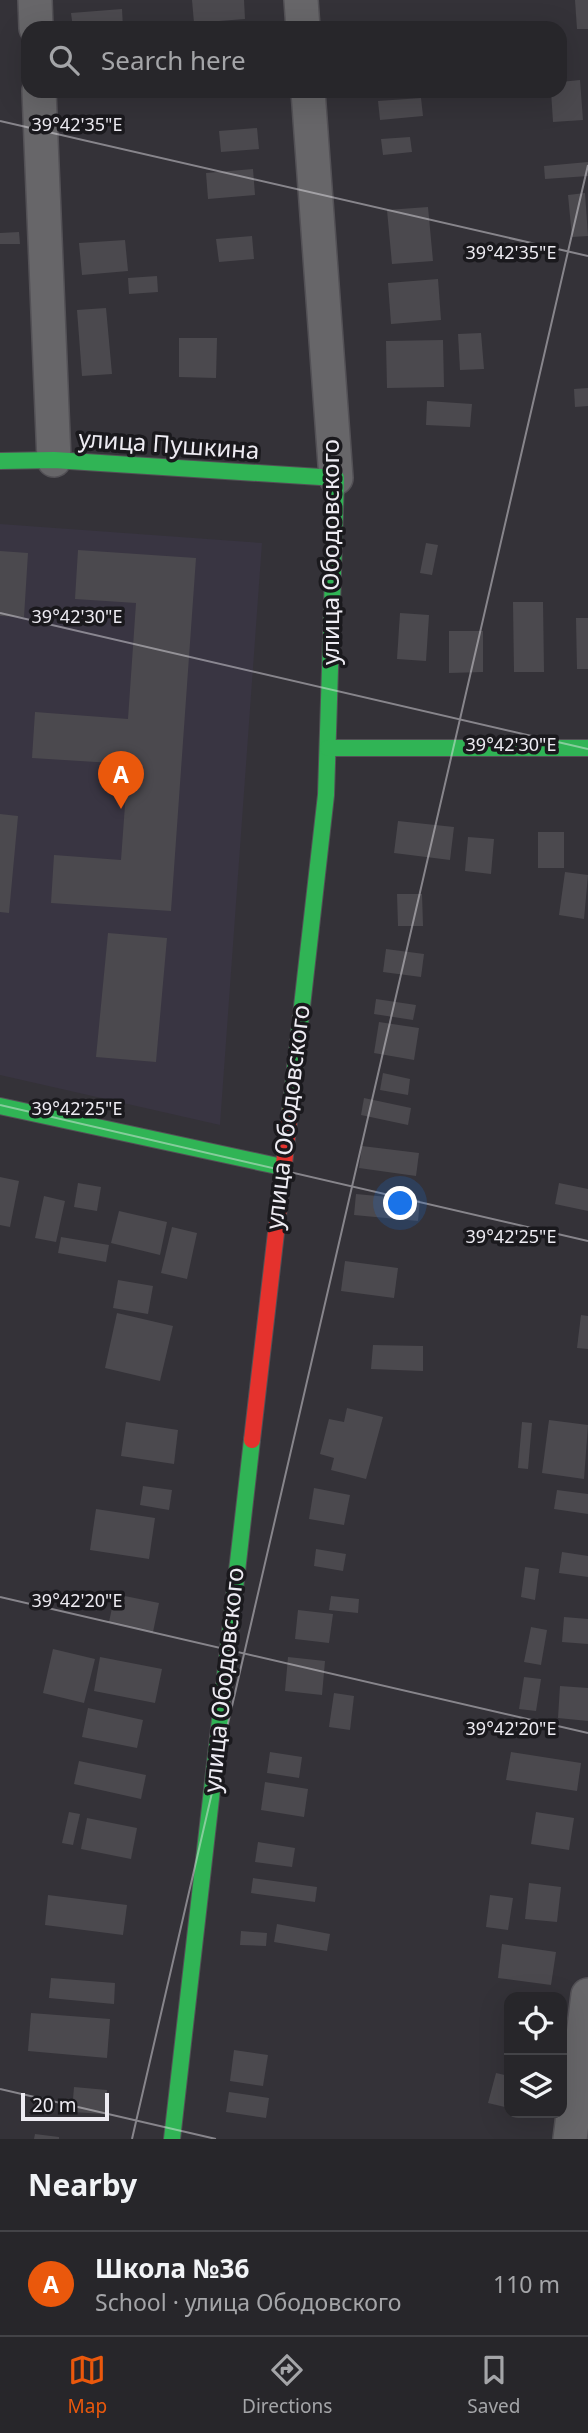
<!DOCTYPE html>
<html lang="en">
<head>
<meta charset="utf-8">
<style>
	:root { --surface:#27262a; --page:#333236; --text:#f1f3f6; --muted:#a4a5a8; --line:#434347; --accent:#ea580c }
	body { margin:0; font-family:"Noto Sans",sans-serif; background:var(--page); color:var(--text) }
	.controls { position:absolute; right:21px; bottom:21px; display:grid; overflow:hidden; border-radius:14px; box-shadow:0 7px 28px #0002 }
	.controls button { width:63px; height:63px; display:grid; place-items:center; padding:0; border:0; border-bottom:2px solid var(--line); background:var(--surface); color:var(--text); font:35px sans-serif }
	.scale { position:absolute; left:21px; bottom:18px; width:88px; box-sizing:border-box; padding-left:7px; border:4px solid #edebf2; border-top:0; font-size:19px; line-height:24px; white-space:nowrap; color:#edebf2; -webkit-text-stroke:5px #1a191d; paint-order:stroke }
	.you { position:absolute; left:401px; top:1204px; width:24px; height:24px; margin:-18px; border:5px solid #fff; border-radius:50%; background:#1a73e8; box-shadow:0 0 0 10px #1a73e833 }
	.badge { display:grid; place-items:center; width:46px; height:46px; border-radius:50%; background:var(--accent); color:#fff; font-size:23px; font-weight:700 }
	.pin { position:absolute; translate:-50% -58px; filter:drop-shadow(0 2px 4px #0008) }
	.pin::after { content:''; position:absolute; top:37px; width:24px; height:21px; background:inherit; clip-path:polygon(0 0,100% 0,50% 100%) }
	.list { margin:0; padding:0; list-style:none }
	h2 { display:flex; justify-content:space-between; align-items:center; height:91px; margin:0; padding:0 28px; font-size:30px }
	h2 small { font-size:23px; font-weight:400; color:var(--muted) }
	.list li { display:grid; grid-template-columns:46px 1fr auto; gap:21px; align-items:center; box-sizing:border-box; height:105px; padding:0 28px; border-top:2px solid var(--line) }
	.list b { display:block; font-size:26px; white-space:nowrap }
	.list p { margin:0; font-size:23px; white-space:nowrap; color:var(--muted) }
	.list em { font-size:23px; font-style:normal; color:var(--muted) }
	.icon { flex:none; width:38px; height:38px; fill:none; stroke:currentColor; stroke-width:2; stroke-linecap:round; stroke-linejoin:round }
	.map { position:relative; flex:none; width:588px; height:2139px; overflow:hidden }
	.search { position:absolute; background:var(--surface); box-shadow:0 7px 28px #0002; left:21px; right:21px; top:21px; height:77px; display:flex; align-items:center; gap:18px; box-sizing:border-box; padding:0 24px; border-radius:21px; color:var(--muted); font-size:26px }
	.sheet { height:196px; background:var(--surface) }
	nav { display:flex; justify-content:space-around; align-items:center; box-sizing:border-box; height:98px; border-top:2px solid var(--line); background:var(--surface); font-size:19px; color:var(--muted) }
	nav a { display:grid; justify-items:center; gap:4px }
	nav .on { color:var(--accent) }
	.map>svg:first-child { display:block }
</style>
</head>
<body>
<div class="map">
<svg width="588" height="2139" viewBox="0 0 588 2139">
	<rect width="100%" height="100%" fill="#343238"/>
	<path fill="#393542" d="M0 524 262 543 220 1125 0 1075Z"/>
	<g fill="#4b494e">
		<path d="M192 0H244L245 19 194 23Z"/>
		<path d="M575 0H588V29H577Z"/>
		<path d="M122 9 123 28H73L71 13Z"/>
		<path d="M580 80 583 120 553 122 551 91H560V82Z"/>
		<path d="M421 98 423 116 380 120 378 101Z"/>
		<path d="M257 128 259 149 221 152 219 131Z"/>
		<path d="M410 137 412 152 383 155 381 139Z"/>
		<path d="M588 162V176L545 179 544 166Z"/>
		<path d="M253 169 255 195 208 199 206 173Z"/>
		<path d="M585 193 588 236 572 237 568 195Z"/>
		<path d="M428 207 433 261 392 264 387 210Z"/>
		<path d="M19 232 20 244H0V233Z"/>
		<path d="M252 236 254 259 219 262 216 239Z"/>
		<path d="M125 240 128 271 82 275 79 243Z"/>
		<path d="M157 276 158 292 129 294 128 278Z"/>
		<path d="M438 279 441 320 391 324 388 283Z"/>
		<path d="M106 308 112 374 82 376 77 310Z"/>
		<path d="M481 333 484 369 460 370 458 334Z"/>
		<path d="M179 338H217L216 378 179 377Z"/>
		<path d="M443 340 444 387 387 388 386 341Z"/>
		<path d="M588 388V406L575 407 574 389Z"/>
		<path d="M427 401 472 404 470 427 426 425Z"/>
		<path d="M426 543 438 545 432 575 420 573Z"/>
		<path d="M78 550 196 558 171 911 51 903 54 855 121 860 128 764 32 758 35 712 128 719 136 603 75 599Z"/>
		<path d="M0 551 28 553 24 617 0 616Z"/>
		<path d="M513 602H543L544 672H514Z"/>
		<path d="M400 613 429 615 426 661 397 659Z"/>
		<path d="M576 618H588V669H577Z"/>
		<path d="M449 631H483V672L449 673Z"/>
		<path d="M0 814 18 816 9 913 0 912Z"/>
		<path d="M398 821 454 827 450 860 394 853Z"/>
		<rect x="538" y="832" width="26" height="36"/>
		<path d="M468 837 494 839 491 874 465 871Z"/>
		<path d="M565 872 588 875 584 919 559 915Z"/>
		<path d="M397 894H422L423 926H398Z"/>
		<path d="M108 933 167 938 156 1062 96 1057Z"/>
		<path d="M386 949 424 954 421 977 383 972Z"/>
		<path d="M376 999 416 1005 413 1020 374 1014Z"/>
		<path d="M379 1022 419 1028 414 1060 374 1053Z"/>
		<path d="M383 1073 410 1079 408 1095 380 1090Z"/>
		<path d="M364 1098 411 1108 408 1125 361 1115Z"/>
		<path d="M362 1146 419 1153 416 1176 359 1168Z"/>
		<path d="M0 1177 19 1181 10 1227 0 1225Z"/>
		<path d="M78 1183 101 1187 97 1211 74 1207Z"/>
		<path d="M559 1183 588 1189V1211L555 1204Z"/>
		<path d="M356 1194 420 1200 418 1221 354 1215Z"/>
		<path d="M44 1196 65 1201 56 1242 35 1238Z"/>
		<path d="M119 1211 167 1222 160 1255 111 1243Z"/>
		<path d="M172 1227 197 1233 187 1279 161 1273Z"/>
		<path d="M61 1237 109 1245 106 1262 58 1253Z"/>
		<path d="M345 1261 398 1268 394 1298 341 1291Z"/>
		<path d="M118 1280 153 1286 148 1314 113 1308Z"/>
		<path d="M117 1313 173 1326 160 1381 105 1368Z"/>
		<path d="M581 1315 588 1316V1349L577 1348Z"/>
		<path d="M373 1345 423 1346V1371L371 1369Z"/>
		<path d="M347 1408 383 1417 366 1479 331 1470 334 1458 320 1454 329 1419 344 1422Z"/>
		<path d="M549 1420 588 1425 584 1479 542 1473Z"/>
		<path d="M126 1422 178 1430 174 1464 121 1456Z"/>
		<path d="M522 1422 532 1423 528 1469 518 1468Z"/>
		<path d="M143 1486 172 1490 169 1510 140 1505Z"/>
		<path d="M314 1488 350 1495 344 1525 309 1519Z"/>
		<path d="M557 1490 588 1494V1514L554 1509Z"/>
		<path d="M96 1509 155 1518 149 1559 90 1550Z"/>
		<path d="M316 1549 346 1554 343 1571 314 1566Z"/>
		<path d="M562 1552 588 1556V1577L559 1573Z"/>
		<path d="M525 1567 539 1569 535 1600 521 1597Z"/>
		<path d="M115 1594 159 1603 153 1632 109 1622Z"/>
		<path d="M331 1596 359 1599 358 1613 329 1610Z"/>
		<path d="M298 1610 333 1614 329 1643 295 1639Z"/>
		<path d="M564 1617 588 1619V1644L562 1642Z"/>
		<path d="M531 1627 547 1630 541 1665 524 1662Z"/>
		<path d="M53 1649 95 1659 84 1703 43 1693Z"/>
		<path d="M100 1657 162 1669 155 1703 94 1691Z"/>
		<path d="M288 1657 325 1661 322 1695 285 1691Z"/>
		<path d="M524 1677 541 1679 536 1711 519 1709Z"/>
		<path d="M560 1686 588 1688V1721L558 1718Z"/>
		<path d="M334 1693 354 1696 350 1730 329 1727Z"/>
		<path d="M88 1708 143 1720 137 1748 82 1737Z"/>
		<path d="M270 1752 302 1757 299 1778 267 1773Z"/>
		<path d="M511 1752 581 1763 577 1791 506 1780Z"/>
		<path d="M79 1761 146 1775 141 1799 74 1784Z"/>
		<path d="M265 1782 308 1789 304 1817 261 1810Z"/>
		<path d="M69 1812 80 1814 73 1845 62 1843Z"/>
		<path d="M536 1812 574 1818 569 1850 531 1844Z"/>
		<path d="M87 1818 137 1828 131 1859 81 1849Z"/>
		<path d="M258 1842 295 1848 292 1867 255 1862Z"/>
		<path d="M253 1878 317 1887 315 1902 251 1893Z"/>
		<path d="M529 1883 561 1887 557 1922 525 1919Z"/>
		<path d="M48 1895 127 1905 123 1935 45 1925Z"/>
		<path d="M490 1895 513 1898 508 1930 486 1927Z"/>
		<path d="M277 1924 330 1934 327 1951 274 1942Z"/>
		<path d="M241 1931 267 1933 266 1946 240 1945Z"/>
		<path d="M502 1944 556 1952 551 1985 498 1978Z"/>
		<path d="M51 1978 115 1983 114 2004 49 1998Z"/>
		<path d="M31 2013 110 2019 107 2058 28 2051Z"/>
		<path d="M508 2015H509V2032H505Z"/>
		<path d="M234 2050 268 2055 263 2086 230 2081Z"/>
		<path d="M496 2073 509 2076V2108L488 2103Z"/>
		<path d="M74 2087 107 2090 105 2114 72 2112Z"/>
		<path d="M229 2092 269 2098 266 2118 226 2112Z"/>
		<path d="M35 2134 59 2137V2139H34Z"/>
	</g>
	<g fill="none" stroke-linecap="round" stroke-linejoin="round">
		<g stroke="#535156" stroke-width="36">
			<g id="street">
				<path d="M35 0 36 28"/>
				<path d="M301 0 303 28"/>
				<path d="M39 91 54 460"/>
				<path d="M308 91 336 478"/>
				<path d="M570 2139 588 1995"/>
			</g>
		</g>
		<g stroke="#535156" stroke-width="18">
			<g id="fast">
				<path d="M0 461 54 460 336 478 326 795 290 1112"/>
				<path d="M328 748H588"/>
				<path d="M0 1106 282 1167"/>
				<path d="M172 2139 252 1440"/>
			</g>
		</g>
		<g stroke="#535156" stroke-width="18">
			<path id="jam" d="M252 1440 290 1112"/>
		</g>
		<use href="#street" stroke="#676669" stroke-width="33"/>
		<use href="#fast" stroke="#30b455" stroke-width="16"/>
		<use href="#jam" stroke="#e5322d" stroke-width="16"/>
	</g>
	<path fill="none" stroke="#edebf2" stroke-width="2" stroke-opacity="0.45" d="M0 121 588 256M0 613 588 749M0 1105 588 1241M0 1597 588 1733M0 2089 216 2139M132 2139 588 165"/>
	<g text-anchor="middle" stroke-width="7" stroke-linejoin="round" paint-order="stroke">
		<g font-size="24" fill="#edebf2" stroke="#1a191d">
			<text transform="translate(169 445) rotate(4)" y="8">улица Пушкина</text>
			<text transform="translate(331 552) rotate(-90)" y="8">улица Ободовского</text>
			<text transform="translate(288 1117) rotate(-83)" y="8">улица Ободовского</text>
			<text transform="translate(224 1680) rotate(-84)" y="8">улица Ободовского</text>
		</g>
	</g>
	<g font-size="18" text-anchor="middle" fill="#edebf2" stroke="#1a191d" stroke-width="7" stroke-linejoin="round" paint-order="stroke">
		<text x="77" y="131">39°42'35"E</text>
		<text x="511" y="259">39°42'35"E</text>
		<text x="77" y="623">39°42'30"E</text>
		<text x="511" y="751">39°42'30"E</text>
		<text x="77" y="1115">39°42'25"E</text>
		<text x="511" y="1243">39°42'25"E</text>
		<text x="77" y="1607">39°42'20"E</text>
		<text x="511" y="1735">39°42'20"E</text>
	</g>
</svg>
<div class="controls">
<button><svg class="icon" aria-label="locate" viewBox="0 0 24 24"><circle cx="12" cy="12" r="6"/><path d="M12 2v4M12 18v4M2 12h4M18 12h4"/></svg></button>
<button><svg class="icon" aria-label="layers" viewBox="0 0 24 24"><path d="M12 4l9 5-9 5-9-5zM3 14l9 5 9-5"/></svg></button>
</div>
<div class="scale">20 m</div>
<div class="you"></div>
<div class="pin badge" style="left:121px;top:809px">A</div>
<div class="search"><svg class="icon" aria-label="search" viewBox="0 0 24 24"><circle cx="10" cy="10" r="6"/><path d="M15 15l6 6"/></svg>Search here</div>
</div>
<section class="sheet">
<h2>Nearby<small></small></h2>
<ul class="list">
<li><span class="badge">A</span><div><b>Школа №36</b><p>School · улица Ободовского</p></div><em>110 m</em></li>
</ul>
</section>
<nav>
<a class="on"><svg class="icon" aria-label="map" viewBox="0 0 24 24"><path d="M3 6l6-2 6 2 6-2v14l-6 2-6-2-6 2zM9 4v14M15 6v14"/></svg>Map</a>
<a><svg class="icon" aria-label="directions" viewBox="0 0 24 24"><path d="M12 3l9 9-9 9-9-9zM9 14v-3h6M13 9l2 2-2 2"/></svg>Directions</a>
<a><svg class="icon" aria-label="saved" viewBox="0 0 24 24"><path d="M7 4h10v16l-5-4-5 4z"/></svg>Saved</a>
</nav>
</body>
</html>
